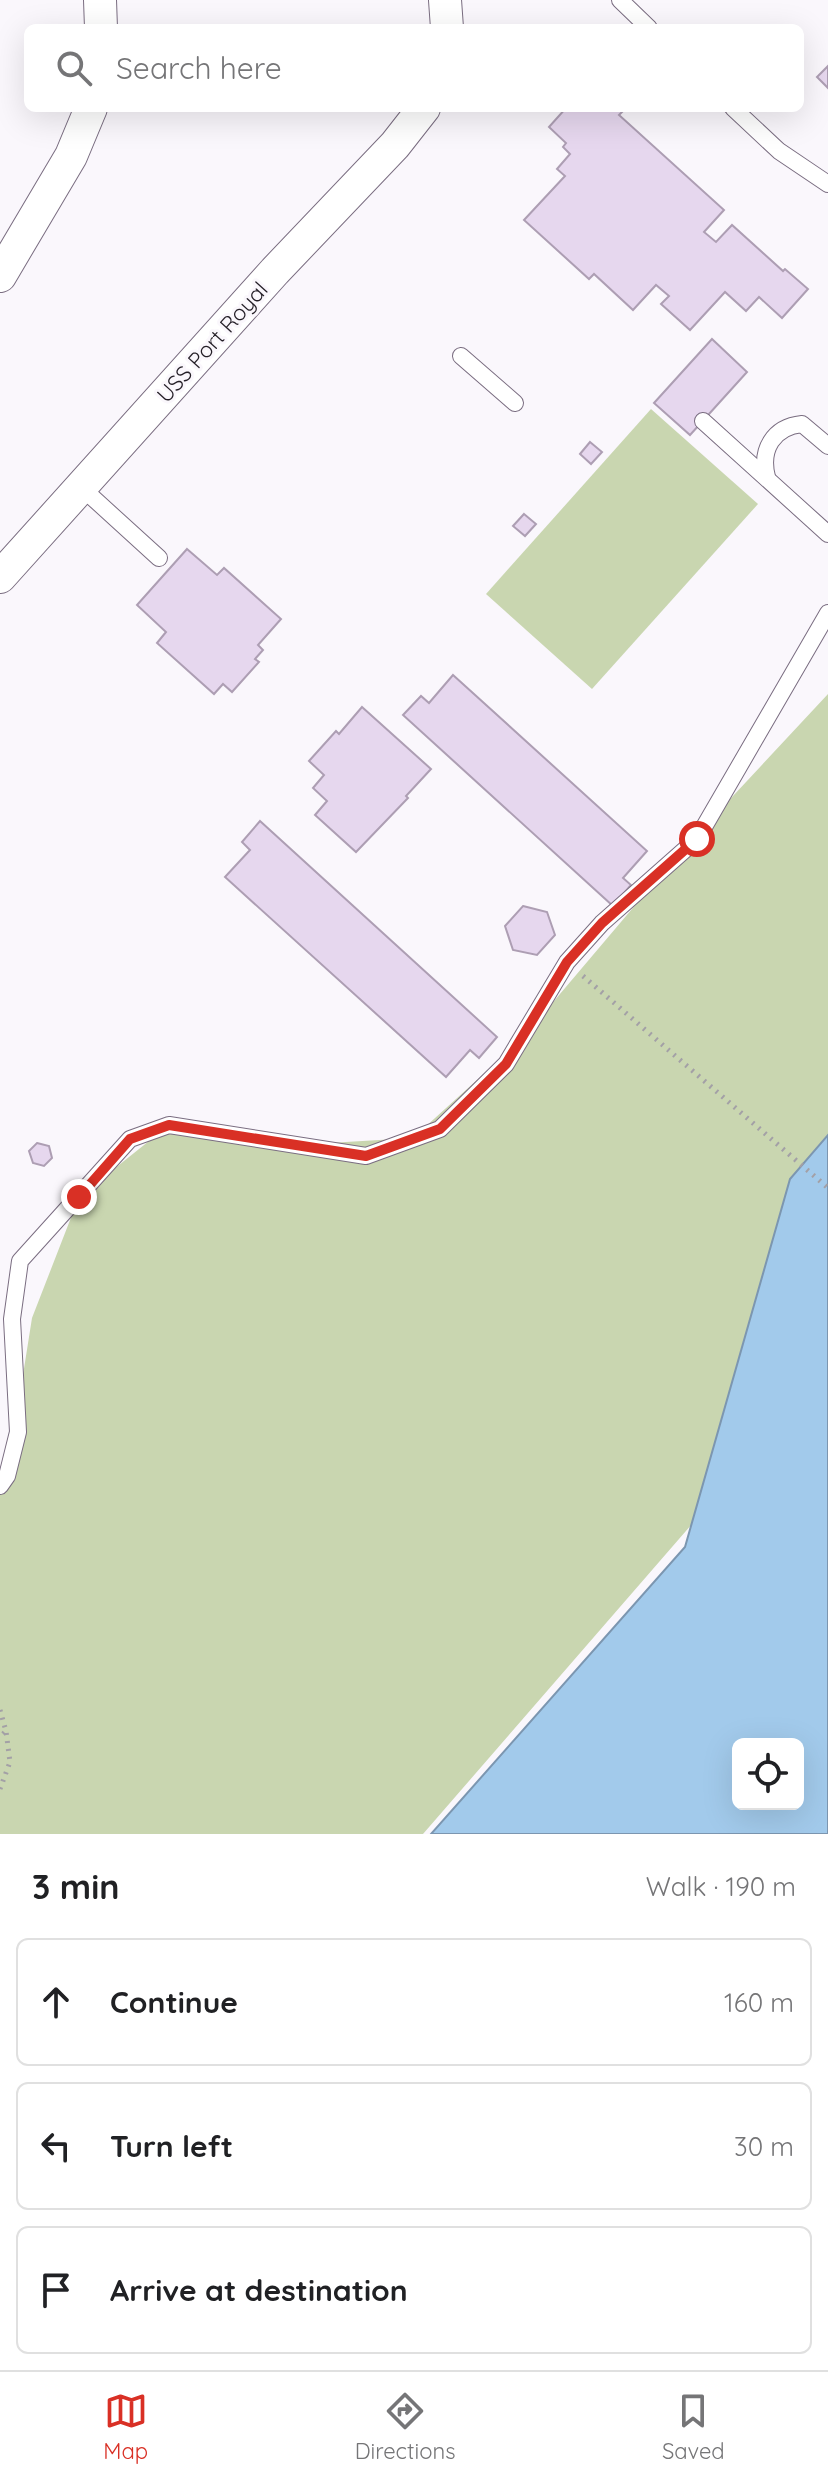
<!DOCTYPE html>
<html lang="en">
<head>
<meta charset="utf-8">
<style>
	:root { --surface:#fff; --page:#f6f6f6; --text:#202124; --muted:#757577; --line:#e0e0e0; --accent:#d93025 }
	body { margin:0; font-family:Quicksand,sans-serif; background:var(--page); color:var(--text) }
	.controls { position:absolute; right:24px; bottom:24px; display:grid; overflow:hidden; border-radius:12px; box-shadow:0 8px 32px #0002 }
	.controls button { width:72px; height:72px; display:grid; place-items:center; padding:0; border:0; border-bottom:2px solid var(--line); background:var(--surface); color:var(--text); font:40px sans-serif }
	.stop { position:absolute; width:24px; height:24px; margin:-18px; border:6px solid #d93025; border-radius:50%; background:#fff }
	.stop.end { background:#d93025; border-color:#fff; box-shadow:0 2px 8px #0008 }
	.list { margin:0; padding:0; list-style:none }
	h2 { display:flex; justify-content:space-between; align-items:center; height:104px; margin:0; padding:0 32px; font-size:34px }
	h2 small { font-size:26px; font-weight:400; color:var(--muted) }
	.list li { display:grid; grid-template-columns:52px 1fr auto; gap:24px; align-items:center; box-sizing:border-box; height:128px; margin:0 16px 16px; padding:0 16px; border:2px solid var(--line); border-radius:12px }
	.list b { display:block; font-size:30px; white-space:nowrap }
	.list em { font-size:26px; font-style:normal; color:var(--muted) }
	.icon { flex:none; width:44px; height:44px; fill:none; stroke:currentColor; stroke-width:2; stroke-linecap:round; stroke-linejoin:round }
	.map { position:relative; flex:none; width:828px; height:1834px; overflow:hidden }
	.search { position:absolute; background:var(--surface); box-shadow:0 8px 32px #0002; left:24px; right:24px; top:24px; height:88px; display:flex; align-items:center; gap:20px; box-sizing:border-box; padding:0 28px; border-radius:12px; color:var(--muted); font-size:30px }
	.sheet { height:536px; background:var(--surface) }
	nav { display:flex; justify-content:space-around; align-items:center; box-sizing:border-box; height:112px; border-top:2px solid var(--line); background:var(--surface); font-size:22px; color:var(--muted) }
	nav a { display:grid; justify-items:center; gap:4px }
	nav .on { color:var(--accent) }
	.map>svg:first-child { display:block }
</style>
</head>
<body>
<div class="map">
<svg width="828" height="1834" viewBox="0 0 828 1834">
	<rect width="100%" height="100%" fill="#faf7fc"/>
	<g fill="#c9d6b0">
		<path d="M651 409 758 504 592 689 486 594Z"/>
		<path d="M828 694V1135L790 1179 692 1524 423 1834H0V1480L7 1476 32 1318 79 1197 169 1125 295 1145 413 1138 521 1040 676 857Z"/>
	</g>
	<path fill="#a2caeb" stroke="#7c96b0" stroke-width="2" fill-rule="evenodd" d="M828 1135V1834H431L685 1547 790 1179ZM738 1744H798V1804H738Z"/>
	<g fill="#e6d7ee" stroke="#ad9eb3" stroke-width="2">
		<path d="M828 66V88L817 77Z"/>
		<path d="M566 108H620L623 111 619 115 724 210 704 232 716 242 732 225 783 271 785 269 808 289 782 318 759 297 746 311 725 292 690 330 661 304 669 296 656 285 633 310 594 274 589 279 524 220 565 176 557 169 570 154 563 147 566 143 549 127Z"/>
		<path d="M712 339 747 372 690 435 654 403Z"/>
		<path d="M590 442 602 452 591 464 580 454Z"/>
		<path d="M524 514 536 524 525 536 513 526Z"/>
		<path d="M187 549 217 575 224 568 281 619 258 645 263 650 255 659 259 662 232 692 223 684 214 694 157 643 166 632 137 605Z"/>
		<path d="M453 675 647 851 623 878 631 885 613 906 403 715 421 696 429 703Z"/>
		<path d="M362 707 431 769 406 796 408 798 356 852 315 815 327 801 313 788 324 775 309 761 336 731 339 734Z"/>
		<path d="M260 821 497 1037 479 1058 470 1050 446 1077 225 877 250 850 242 842Z"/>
		<path d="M523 906 547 912 555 935 537 955 513 950 505 926Z"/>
		<path d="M37 1143 49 1146 52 1158 44 1166 33 1163 29 1151Z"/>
	</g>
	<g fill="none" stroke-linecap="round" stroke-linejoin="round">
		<g stroke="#7a6d81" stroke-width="18">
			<g id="lane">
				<path d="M620 0 649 28"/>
				<path d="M733 108 779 151 828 184"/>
				<path d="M461 356 515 403"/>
				<path d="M703 421 828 534"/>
				<path d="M767 477C760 450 773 427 802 424L828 446"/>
				<path d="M81 487 159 558"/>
				<path d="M0 1486 7 1476 18 1432 12 1319 20 1261 130 1139 169 1125 366 1156 440 1129 506 1064 567 962 602 923 697 839 828 613"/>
			</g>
		</g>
		<g stroke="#7a6d81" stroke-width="34">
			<g id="street">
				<path d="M100 0 101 28"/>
				<path d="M445 0 447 28"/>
				<path d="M0 276 71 156 91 108"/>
				<path d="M0 577 275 271 395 145 424 108"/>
			</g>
		</g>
		<g stroke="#a3a0a6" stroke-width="5" stroke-dasharray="2 6" stroke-linecap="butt">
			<path d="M583 976 828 1188"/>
			<path d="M0 1710 6 1731 0 1737"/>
			<path d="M0 1789 10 1762 6 1731"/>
		</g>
		<use href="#lane" stroke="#fff" stroke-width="16"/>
		<use href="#street" stroke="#fff" stroke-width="32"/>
	</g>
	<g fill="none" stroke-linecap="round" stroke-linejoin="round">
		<path stroke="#d93025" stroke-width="10" d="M79 1197 130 1139 169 1125 366 1156 440 1129 506 1064 567 962 602 923 697 839"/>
	</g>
	<g text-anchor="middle" stroke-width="6" stroke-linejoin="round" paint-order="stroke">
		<g font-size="22" fill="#231e26" stroke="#faf7fc">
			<text transform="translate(212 342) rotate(-48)" y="8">USS Port Royal</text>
		</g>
	</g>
</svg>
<div class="controls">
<button><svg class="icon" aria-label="locate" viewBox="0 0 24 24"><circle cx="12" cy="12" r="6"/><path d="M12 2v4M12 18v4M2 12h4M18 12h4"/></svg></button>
</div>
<div class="stop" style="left:697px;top:839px"></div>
<div class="stop end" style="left:79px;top:1197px"></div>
<div class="search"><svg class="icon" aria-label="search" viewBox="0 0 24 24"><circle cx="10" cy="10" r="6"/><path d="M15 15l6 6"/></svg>Search here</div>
</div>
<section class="sheet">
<h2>3 min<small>Walk · 190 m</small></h2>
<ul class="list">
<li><svg class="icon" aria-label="ahead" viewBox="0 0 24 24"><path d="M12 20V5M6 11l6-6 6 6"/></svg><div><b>Continue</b></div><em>160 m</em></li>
<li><svg class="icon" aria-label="left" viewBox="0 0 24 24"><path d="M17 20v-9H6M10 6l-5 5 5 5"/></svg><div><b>Turn left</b></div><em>30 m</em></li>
<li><svg class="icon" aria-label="arrive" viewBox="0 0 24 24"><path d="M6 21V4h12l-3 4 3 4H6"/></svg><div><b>Arrive at destination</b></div></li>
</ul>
</section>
<nav>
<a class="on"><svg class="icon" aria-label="map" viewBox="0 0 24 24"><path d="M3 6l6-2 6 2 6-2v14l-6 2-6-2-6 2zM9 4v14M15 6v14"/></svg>Map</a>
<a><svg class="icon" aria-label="directions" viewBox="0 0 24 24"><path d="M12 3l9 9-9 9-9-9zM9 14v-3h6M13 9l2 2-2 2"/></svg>Directions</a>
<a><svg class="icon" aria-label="saved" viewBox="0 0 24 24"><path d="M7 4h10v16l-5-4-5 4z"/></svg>Saved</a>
</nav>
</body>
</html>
